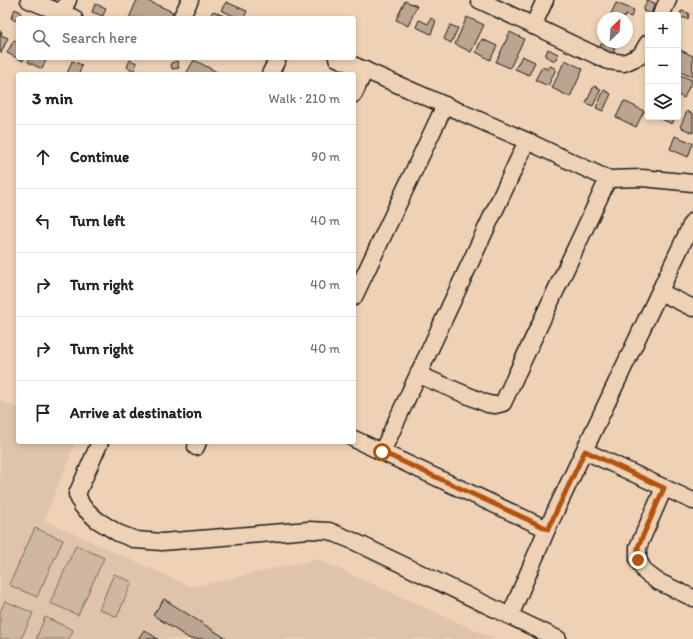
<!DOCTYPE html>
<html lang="en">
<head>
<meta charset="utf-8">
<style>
	:root { --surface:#fff; --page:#f6f6f6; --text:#202124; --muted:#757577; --line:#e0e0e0 }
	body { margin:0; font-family:Itim,sans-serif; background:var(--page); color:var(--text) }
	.controls { position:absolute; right:12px; top:12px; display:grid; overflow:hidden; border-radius:4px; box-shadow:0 2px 6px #0003 }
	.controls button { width:36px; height:36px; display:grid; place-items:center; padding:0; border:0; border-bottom:1px solid var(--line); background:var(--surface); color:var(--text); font:20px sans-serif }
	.compass { position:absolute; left:597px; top:12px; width:36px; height:36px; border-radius:50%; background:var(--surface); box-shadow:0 2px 6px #0003; rotate:25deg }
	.stop { position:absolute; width:12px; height:12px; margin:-9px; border:3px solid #b45309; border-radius:50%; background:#fff }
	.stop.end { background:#b45309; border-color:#fff; box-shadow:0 1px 4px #0008 }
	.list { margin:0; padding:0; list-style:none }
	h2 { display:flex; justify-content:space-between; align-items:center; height:52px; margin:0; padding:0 16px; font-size:17px }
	h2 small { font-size:13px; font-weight:400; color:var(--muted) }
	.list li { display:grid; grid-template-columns:26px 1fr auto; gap:12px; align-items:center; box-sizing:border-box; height:64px; padding:0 16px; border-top:1px solid var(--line) }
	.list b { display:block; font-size:15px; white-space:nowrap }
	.list em { font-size:13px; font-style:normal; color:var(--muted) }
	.icon { flex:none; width:22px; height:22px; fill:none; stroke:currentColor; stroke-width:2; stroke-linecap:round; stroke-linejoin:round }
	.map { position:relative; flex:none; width:693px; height:639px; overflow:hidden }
	.search { position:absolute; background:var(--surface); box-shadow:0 2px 6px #0003; left:16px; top:16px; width:340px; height:44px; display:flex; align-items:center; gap:10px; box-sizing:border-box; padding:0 14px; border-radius:4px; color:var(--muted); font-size:15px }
	.panel { position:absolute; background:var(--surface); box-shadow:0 2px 6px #0003; left:16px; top:72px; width:340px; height:372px; border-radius:4px }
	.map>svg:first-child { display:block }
</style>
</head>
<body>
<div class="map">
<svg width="693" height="639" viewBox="0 0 693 639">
	<rect width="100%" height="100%" fill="#efd2b6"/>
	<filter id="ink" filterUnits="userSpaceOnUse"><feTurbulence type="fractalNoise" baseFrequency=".025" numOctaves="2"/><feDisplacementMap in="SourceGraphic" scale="8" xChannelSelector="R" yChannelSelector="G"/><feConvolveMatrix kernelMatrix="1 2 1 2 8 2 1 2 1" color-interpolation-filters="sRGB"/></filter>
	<g filter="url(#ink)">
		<path fill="#dfc4ab" d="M0 400 18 408V442H76L44 520 192 587 317 559 495 639H0Z"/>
		<g fill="#d0b8a0" stroke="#766a5e">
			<path d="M35 528 63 540 37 597 9 585Z"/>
			<path d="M76 545 104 558 78 615 50 603Z"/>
			<path d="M114 574 132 582 117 617 99 609Z"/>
			<path d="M5 601 33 613 21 639H0V612Z"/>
			<path d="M45 617 73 630 69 639H36Z"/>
		</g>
		<g fill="#bba590" stroke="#1c1c1c">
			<path d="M137 0H146L173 12 170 18H129Z"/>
			<path d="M647 0 655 3 651 14 643 11Z"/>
			<path d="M405 1 417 6 408 26 396 20Z"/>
			<path d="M226 2 247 11 244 18H238L221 10Z"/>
			<path d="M616 3 634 10 631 17 626 15 624 18H613L610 16Z"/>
			<path d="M95 4 106 8 103 16 92 12Z"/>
			<path d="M15 9 21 12 16 21 11 18Z"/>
			<path d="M213 11 228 18H209Z"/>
			<path d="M681 11 689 13 688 19 680 17Z"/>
			<path d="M467 17 484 25 471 52 455 44Z"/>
			<path d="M431 18 436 21 431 34 416 27 419 20 428 24Z"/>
			<path d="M450 25 458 28 451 43 444 39Z"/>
			<path d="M0 31 2 32 1 35 8 38 1 53 0 52Z"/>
			<path d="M510 32 524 39 510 68 496 62Z"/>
			<path d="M482 39 497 46 490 60 476 52Z"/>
			<path d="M14 40 18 42V58H24L23 61 7 53Z"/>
			<path d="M602 43 615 49 612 54 599 48Z"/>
			<path d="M548 49 558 54 555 61 545 56Z"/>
			<path d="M678 49 693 56 692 77 678 71Z"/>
			<path d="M522 56 535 62 529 75 515 69Z"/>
			<path d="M30 58H47L42 69 28 62Z"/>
			<path d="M130 60 137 63 134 71 127 67Z"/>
			<path d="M194 60 217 72 216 74H186Z"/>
			<path d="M565 60 583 69 570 97 552 88Z"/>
			<path d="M72 61 82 65 79 74H67Z"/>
			<path d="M177 61 179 68 172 69 171 63Z"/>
			<path d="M550 66 556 69 548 86 535 80 542 67 548 69Z"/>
			<path d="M678 74 692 80 684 98 678 95Z"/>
			<path d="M594 86 601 89 593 106 586 103Z"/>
			<path d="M604 90 611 94 603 111 596 108Z"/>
			<path d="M624 101 644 111 636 127 616 117Z"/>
			<path d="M687 111 693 114V133L680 127Z"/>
			<path d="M657 117H675L672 124Z"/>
			<path d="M675 136 693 143 688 157 670 149Z"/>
			<path d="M164 599 227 639H190L153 615Z"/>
			<path d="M144 630 158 639H138Z"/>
		</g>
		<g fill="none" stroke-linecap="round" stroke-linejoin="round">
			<g stroke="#1c1c1c" stroke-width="19">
				<g id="street">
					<path d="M29 0 74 18"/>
					<path d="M479 0 608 61 624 63 640 56 648 43"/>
					<path d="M62 13 68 0"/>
					<path d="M661 15 668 0"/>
					<path d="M181 18 190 0"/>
					<path d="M533 26 545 0"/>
					<path d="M337 58 527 141 608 179 642 178 693 183"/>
					<path d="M270 74 278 58"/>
					<path d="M354 94 365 70"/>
					<path d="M660 292 693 308"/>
					<path d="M354 297 445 105"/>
					<path d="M419 375 488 404 495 405 503 403 608 179"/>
					<path d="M354 439 547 529"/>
					<path d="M100 442 77 494 82 506 97 520 118 533 136 540 162 542 309 530 329 531 351 540 558 639"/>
					<path d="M196 447 198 442"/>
					<path d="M585 451 693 501"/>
					<path d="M382 452 527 141"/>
					<path d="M664 488 638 547V560L645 572 657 581 693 598"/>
					<path d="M510 616 547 529 693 221"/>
				</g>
			</g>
			<use href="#street" stroke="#efd2b6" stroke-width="16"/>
		</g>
	</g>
	<g fill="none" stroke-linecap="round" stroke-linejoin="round" filter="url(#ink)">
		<path stroke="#b45309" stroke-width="5" d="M382 452 548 529 585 451 664 488 638 547V560"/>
	</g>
</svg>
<div class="controls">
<button>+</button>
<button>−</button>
<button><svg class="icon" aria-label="layers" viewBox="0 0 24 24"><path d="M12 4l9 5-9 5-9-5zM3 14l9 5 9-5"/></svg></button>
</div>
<svg class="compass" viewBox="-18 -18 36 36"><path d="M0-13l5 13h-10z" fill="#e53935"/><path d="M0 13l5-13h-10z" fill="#757577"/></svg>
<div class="stop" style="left:382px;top:452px"></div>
<div class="stop end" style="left:638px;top:560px"></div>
<div class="search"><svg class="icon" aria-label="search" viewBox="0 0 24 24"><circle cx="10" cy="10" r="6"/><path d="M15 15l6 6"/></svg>Search here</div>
<section class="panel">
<h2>3 min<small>Walk · 210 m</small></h2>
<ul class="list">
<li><svg class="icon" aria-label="ahead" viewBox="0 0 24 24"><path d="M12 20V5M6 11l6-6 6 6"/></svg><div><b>Continue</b></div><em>90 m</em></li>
<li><svg class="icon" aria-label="left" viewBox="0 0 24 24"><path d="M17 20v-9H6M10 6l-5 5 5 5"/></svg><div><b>Turn left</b></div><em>40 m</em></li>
<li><svg class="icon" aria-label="right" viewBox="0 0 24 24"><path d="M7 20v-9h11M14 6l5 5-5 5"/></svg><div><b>Turn right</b></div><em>40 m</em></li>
<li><svg class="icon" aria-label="right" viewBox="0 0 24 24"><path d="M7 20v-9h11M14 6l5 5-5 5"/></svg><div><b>Turn right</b></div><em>40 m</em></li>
<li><svg class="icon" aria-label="arrive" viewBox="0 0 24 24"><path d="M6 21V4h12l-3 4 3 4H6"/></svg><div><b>Arrive at destination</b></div></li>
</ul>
</section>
</div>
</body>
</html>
